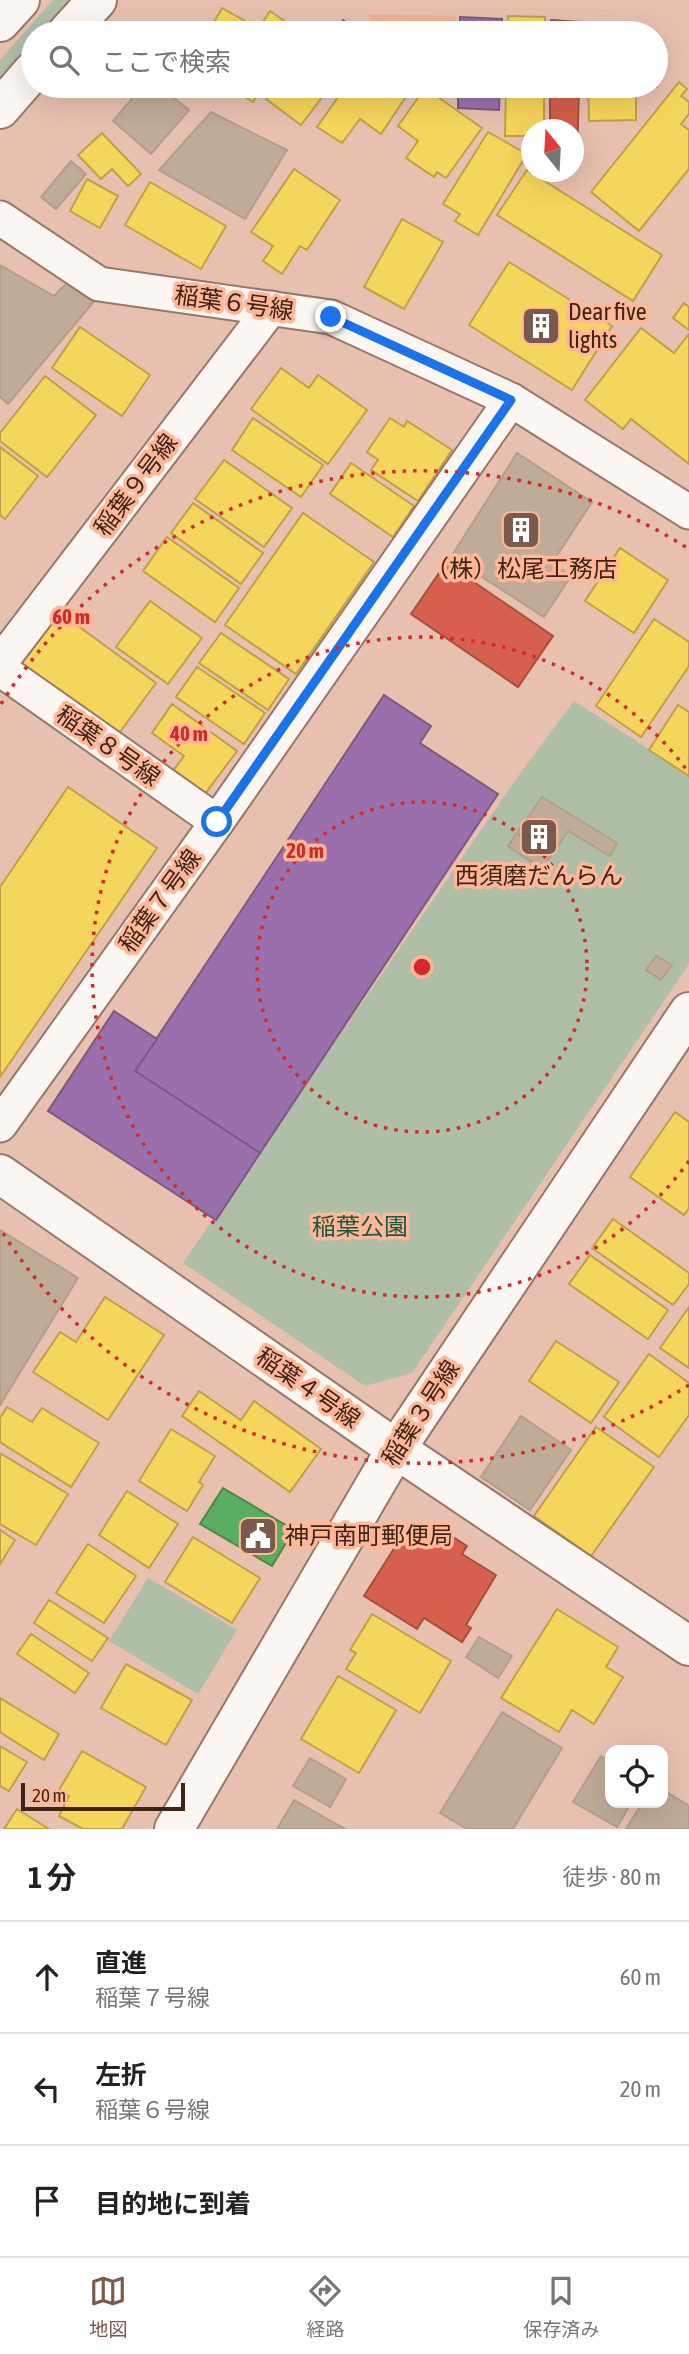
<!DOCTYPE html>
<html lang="ja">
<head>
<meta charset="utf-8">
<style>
	:root { --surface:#fff; --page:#f6f6f6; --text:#222; --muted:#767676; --line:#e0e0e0; --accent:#7a5a4c }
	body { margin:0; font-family:"Asap Condensed","Noto Sans JP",sans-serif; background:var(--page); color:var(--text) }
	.controls { position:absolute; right:21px; bottom:21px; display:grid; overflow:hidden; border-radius:14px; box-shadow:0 7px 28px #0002 }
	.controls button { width:63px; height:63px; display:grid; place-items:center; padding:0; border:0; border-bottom:2px solid var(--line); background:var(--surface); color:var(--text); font:35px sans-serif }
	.compass { position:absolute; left:521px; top:119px; width:63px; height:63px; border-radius:50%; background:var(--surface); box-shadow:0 7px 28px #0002; rotate:342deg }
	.scale { position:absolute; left:21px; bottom:18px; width:164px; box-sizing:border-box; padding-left:7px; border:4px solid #3e2317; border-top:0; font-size:19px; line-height:24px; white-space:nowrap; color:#3e2317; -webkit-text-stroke:5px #ffb798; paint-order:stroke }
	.stop { position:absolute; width:21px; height:21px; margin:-16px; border:5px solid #1a73e8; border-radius:50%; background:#fff }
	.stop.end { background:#1a73e8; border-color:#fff; box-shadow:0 2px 7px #0008 }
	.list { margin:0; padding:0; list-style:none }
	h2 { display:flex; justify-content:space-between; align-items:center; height:91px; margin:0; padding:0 28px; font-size:30px }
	h2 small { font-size:23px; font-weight:400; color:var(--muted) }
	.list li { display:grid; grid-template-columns:46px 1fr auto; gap:21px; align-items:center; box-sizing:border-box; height:112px; padding:0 28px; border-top:2px solid var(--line) }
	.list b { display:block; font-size:26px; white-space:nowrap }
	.list p { margin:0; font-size:23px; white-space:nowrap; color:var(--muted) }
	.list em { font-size:23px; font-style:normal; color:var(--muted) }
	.icon { flex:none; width:38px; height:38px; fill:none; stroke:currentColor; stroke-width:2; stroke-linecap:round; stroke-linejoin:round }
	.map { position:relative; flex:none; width:689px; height:1829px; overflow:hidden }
	.search { position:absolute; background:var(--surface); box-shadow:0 7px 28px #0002; left:21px; right:21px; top:21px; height:77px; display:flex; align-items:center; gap:18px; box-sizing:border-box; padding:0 24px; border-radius:38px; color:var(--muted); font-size:26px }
	.sheet { height:427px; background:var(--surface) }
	nav { display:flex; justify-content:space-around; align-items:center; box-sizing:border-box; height:98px; border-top:2px solid var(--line); background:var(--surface); font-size:19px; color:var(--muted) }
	nav a { display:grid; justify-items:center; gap:4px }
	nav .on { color:var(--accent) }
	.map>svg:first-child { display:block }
</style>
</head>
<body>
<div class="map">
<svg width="689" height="1829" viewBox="0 0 689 1829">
	<rect width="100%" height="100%" fill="#e8c0af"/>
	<path fill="#f1b49a" d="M370 14 456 16 455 33H369Z"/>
	<g fill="#aebea7">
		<path d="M53 0H82L52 33H33V55L0 92V60Z"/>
		<path d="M574 701 689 775V964L412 1373 365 1386 183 1263 519 775Z"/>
		<path d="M148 1578 237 1630 198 1694 109 1641Z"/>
	</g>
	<g fill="#f6d55c" stroke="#bfa047" stroke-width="2">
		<path d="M222 8 252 25 248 33H208Z"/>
		<path d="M270 11 299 31 298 33H256Z"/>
		<path d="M508 16 545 17V33H507Z"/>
		<path d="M587 32H656L657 87H636V120L589 121 588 86H656V33Z"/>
		<path d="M679 82 687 89 681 96 689 102V114L681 124 689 130V169L639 231 591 192Z"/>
		<path d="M228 86H263L253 102Z"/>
		<path d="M277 86H326L329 88 301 125 266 99Z"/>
		<path d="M346 86H413L381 134 360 119 342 143 317 127Z"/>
		<path d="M506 86H544V130H532V136H505Z"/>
		<path d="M425 88 482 128 446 178 437 172 434 177 406 158 418 141 398 126Z"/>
		<path d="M488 132 527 154 478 235 455 221 460 214 443 204Z"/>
		<path d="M102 133 141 174 128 186 112 169 101 179 78 155Z"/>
		<path d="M294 169 340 200 307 250 300 246 282 274 263 261 273 246 251 232Z"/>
		<path d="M527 170 662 255 633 301 497 215Z"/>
		<path d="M87 179 118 196 100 228 70 211Z"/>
		<path d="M150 182 226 226 201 269 125 225Z"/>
		<path d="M402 219 443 242 404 309 364 287Z"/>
		<path d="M509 262 612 326 572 390 469 325Z"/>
		<path d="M684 303 689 307V330L673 318Z"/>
		<path d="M80 327 150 375 122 416 52 368Z"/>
		<path d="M641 328 674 353 689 334V464L631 419 623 429 585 400Z"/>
		<path d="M281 368 309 388 318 375 367 410 328 464 251 409Z"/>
		<path d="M45 376 96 415 47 477 0 441V433Z"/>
		<path d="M253 418 323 465 301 497 232 450Z"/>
		<path d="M390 418 404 427 407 421 452 450 418 501 371 470 378 460 367 452Z"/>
		<path d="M0 447 38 476 5 519 0 515Z"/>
		<path d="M224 460 292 508 264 547 195 499Z"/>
		<path d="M351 463 414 506 393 537 330 494Z"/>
		<path d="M193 503 263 553 241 584 171 533Z"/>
		<path d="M303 513 374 562 296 674 225 625Z"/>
		<path d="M167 537 239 588 215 622 143 571Z"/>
		<path d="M620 548 668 580 634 633 585 601Z"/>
		<path d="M150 601 202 638 168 684 116 647Z"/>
		<path d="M59 612 156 683 117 736 20 666Z"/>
		<path d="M654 619 689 642V666L641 737 596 706Z"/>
		<path d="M221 633 289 679 268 710 199 663Z"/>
		<path d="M197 667 265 713 244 744 176 697Z"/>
		<path d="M172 704 237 751 205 794 173 771 184 756 152 733Z"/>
		<path d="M678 705 689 712V776L649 750Z"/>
		<path d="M68 787 157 848 0 1077V887Z"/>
		<path d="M675 1112 689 1122V1208L684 1215 630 1177Z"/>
		<path d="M613 1219 689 1273V1284L673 1305 592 1248Z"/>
		<path d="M590 1255 668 1310 648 1339 569 1284Z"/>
		<path d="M105 1297 164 1335 108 1420 33 1372 60 1332 76 1342Z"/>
		<path d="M689 1307V1368L660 1348Z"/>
		<path d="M556 1341 619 1382 591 1423 529 1381Z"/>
		<path d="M649 1354 689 1383V1415L659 1457 604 1417Z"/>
		<path d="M199 1391 241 1420 254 1401 321 1449 290 1492 182 1416Z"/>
		<path d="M7 1407 32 1422 42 1408 99 1443 71 1487 0 1442V1418Z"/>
		<path d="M596 1427 654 1467 591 1556 534 1516Z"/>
		<path d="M171 1429 215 1456 199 1482 203 1485 187 1511 139 1481Z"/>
		<path d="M0 1453 68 1494 36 1545 0 1524Z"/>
		<path d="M127 1491 178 1524 149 1568 99 1535Z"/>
		<path d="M0 1530 15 1540 0 1564Z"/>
		<path d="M193 1537 260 1578 232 1623 165 1582Z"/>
		<path d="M88 1544 136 1576 104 1623 56 1593Z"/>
		<path d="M49 1600 108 1638 92 1661 34 1623Z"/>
		<path d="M557 1609 618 1647 606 1667 623 1677 594 1724 572 1710 559 1732 501 1698Z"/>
		<path d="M372 1614 451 1661 420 1713 346 1669 356 1653 350 1650Z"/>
		<path d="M31 1634 89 1673 75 1693 17 1654Z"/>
		<path d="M126 1664 192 1700 166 1745 101 1708Z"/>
		<path d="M338 1676 396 1710 359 1773 301 1739Z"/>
		<path d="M0 1698 59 1734 44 1760 0 1732Z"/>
		<path d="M0 1746 27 1762 9 1791 0 1786Z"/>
		<path d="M82 1751 146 1787 122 1829H83L59 1816 69 1796 59 1790Z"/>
		<path d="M17 1809 49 1829H4Z"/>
	</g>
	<g fill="#d6604d" stroke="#a84e3d" stroke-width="2">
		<path d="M551 20 580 22V33H551Z"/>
		<path d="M550 86H579L577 162H574V130H550Z"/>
		<path d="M446 563 553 636 518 687 411 614Z"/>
		<path d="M436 1526 467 1546 462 1554 496 1575 466 1625 471 1628 462 1642 424 1618 417 1629 364 1596 400 1539Z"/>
	</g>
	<g fill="#9970ab" stroke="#7e597f" stroke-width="2">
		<path d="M460 17 502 19V33H460Z"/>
		<path d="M343 20 362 33H318L324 24 336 32Z"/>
		<path d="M458 86H500L499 110 458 108Z"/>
		<path d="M384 695 431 726 420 743 498 794 260 1153 135 1071Z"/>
		<path d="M114 1011 157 1039 135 1071 260 1153 216 1220 48 1111Z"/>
	</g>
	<path fill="#5aae61" stroke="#52844b" stroke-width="2" d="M223 1488 294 1530 272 1566 200 1524Z"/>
	<g fill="#bfac97" stroke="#b29e89" stroke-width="2">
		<path d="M143 86H159L189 110 151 154 113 121Z"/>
		<path d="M211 112 287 150 245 219 159 170Z"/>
		<path d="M71 161 86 174 56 209 41 197Z"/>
		<path d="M0 265 54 296 67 283 96 299 8 404 0 397Z"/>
		<path d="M517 453 592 502 552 563 571 576 544 617 451 557Z"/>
		<path d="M542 797 617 843 610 856 568 831 542 869 508 846Z"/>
		<path d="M656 956 672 965 661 980 646 970Z"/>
		<path d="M0 1230 78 1278 0 1405Z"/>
		<path d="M521 1416 571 1450 530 1510 481 1477Z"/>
		<path d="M479 1637 512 1656 498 1678 466 1657Z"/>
		<path d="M502 1712 562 1748 513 1829H467L440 1813Z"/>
		<path d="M601 1756 610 1762V1803H631L617 1827 573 1802Z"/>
		<path d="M310 1758 346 1779 330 1807 293 1786Z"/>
		<path d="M663 1790 689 1806V1829H626L642 1803H663Z"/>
		<path d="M294 1800 345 1829H277Z"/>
	</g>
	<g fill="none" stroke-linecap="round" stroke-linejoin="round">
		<g stroke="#96786b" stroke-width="37">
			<g id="service">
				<path d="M0 218 99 284 331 317 511 400 689 512"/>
				<path d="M0 663 271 308"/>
				<path d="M0 669 217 822"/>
				<path d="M0 1125 217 822 511 400"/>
			</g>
		</g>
		<g stroke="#96786b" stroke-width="42">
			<g id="minor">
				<path d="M0 1174 396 1449 689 1646"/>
				<path d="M174 1829 396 1449 689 1012"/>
			</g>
		</g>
		<g stroke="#96786b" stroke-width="42">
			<g id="tertiary">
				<path d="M0 22 20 0"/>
				<path d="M67 33 97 0"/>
				<path d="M0 109 33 71"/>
			</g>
		</g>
		<use href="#service" stroke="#fcf6f3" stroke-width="33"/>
		<use href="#minor" stroke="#fcf6f3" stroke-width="38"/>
		<use href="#tertiary" stroke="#fcf6f3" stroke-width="38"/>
	</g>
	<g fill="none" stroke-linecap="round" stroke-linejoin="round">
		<path stroke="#1a73e8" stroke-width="9" d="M217 822 511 400 331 317"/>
	</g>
	<g fill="none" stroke="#d62828" stroke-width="3.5" stroke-dasharray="3.5 7">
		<circle cx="422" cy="967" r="165"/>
		<path d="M689 1161A330 330 0 1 1 689 773"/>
		<path d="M689 1385A496 496 0 0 1 1 1230M1 704A496 496 0 0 1 689 549"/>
	</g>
	<defs>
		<g id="building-square" transform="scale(2.0125)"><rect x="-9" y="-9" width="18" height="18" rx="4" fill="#7a5a4c" stroke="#ffb798"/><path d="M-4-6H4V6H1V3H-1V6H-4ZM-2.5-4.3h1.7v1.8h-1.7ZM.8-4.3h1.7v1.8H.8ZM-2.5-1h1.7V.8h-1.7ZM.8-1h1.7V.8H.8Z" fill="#fff"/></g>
		<g id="civic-square" transform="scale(2.0125)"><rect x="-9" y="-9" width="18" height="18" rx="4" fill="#7a5a4c" stroke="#ffb798"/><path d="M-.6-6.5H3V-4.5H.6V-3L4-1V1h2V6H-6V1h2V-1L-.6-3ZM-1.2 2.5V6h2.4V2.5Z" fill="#fff"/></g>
	</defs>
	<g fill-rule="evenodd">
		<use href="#building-square" x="541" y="326"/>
		<use href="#building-square" x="521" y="530"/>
		<use href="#building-square" x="539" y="837"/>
		<use href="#civic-square" x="258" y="1536"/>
	</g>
	<g text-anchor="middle" stroke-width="7" stroke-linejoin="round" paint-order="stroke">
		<g font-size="24" fill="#3e2317" stroke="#ffb798">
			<text transform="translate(234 303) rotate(8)" y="8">稲葉６号線</text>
			<text transform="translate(136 485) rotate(-53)" y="8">稲葉９号線</text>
			<text transform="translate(108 746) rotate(35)" y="8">稲葉８号線</text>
			<text transform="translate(160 901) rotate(-54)" y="8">稲葉７号線</text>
			<text transform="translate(308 1388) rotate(35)" y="8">稲葉４号線</text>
			<text transform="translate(421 1413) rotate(-57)" y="8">稲葉３号線</text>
		</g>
		<g font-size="24" fill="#3e2317" stroke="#ffb798" text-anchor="start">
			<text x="568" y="320">Dear five<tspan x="568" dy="28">lights</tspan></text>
			<text x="521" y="577" text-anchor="middle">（株）松尾工務店</text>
			<text x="539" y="884" text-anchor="middle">西須磨だんらん</text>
			<text x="285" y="1544">神戸南町郵便局</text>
		</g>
		<g font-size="24" fill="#1c5741" stroke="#ffb798">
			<text x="360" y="1235">稲葉公園</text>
		</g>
	</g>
	<circle cx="422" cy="967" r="10" fill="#d62828" stroke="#ffb798" stroke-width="3.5"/>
	<g font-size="21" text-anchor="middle" font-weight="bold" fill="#d62828" stroke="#ffb798" stroke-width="7" stroke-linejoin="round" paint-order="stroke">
		<text x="71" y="624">60 m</text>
		<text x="189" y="741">40 m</text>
		<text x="305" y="858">20 m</text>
	</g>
</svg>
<div class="controls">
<button><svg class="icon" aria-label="locate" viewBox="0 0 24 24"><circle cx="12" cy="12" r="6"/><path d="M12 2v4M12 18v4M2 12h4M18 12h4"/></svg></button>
</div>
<svg class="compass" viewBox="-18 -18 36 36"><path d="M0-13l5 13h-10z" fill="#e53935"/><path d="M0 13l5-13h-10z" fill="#767676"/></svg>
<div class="scale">20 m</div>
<div class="stop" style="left:217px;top:822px"></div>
<div class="stop end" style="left:331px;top:317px"></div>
<div class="search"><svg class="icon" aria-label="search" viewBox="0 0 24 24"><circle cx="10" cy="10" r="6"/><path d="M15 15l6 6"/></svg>ここで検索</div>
</div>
<section class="sheet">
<h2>1 分<small>徒歩 · 80 m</small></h2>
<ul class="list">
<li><svg class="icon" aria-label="ahead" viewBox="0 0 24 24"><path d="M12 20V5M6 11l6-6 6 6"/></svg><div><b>直進</b><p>稲葉７号線</p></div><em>60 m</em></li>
<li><svg class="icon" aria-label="left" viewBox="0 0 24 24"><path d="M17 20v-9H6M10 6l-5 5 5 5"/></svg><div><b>左折</b><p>稲葉６号線</p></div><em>20 m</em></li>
<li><svg class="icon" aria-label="arrive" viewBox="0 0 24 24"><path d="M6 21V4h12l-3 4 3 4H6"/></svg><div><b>目的地に到着</b></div></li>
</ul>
</section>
<nav>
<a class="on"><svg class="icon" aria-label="map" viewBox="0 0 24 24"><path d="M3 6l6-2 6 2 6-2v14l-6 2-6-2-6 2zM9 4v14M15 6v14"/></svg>地図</a>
<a><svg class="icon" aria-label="directions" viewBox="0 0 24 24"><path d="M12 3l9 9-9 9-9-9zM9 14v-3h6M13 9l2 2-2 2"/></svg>経路</a>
<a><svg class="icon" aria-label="saved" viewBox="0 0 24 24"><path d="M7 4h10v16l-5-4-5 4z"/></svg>保存済み</a>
</nav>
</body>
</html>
